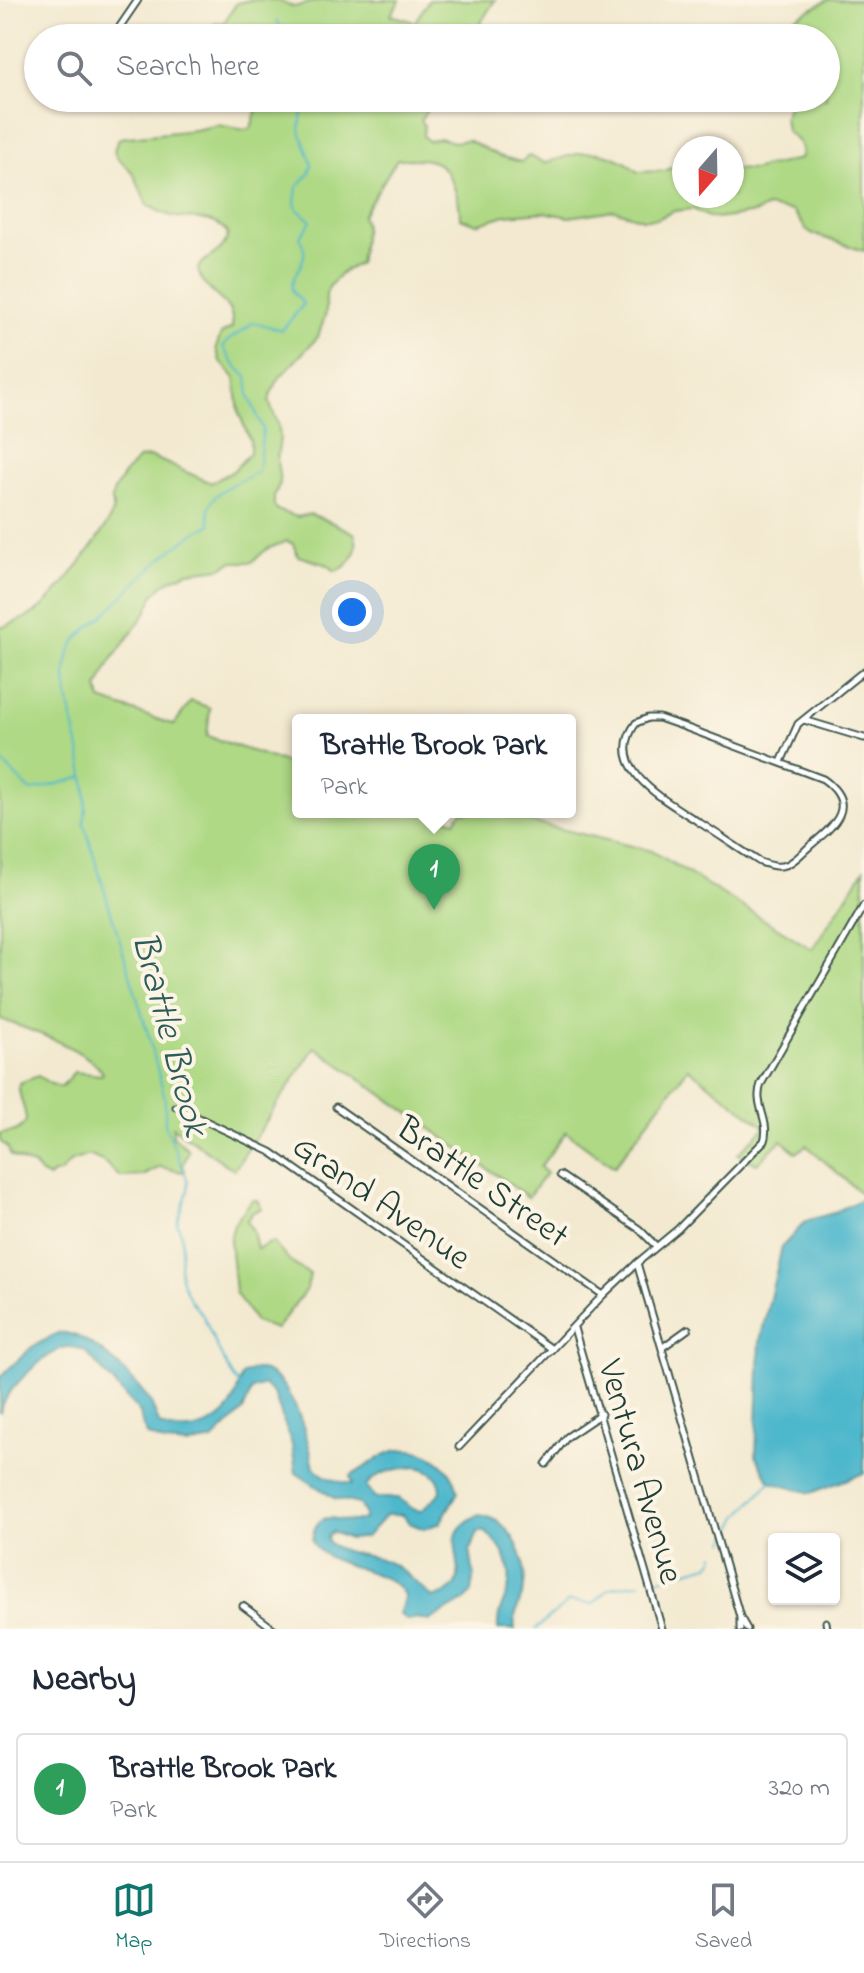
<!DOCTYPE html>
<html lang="en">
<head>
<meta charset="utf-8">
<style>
	:root { --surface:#fff; --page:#f6f6f7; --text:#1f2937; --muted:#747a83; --line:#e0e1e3; --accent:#0f766e }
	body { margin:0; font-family:"Indie Flower",sans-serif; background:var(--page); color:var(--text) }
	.controls { position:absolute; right:24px; bottom:24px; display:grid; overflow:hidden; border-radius:8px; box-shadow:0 2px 6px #0004 }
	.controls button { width:72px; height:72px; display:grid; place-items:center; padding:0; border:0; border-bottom:2px solid var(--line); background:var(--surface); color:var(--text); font:40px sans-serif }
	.compass { position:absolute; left:672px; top:136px; width:72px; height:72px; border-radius:50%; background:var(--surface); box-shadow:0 2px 6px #0004; rotate:200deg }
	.you { position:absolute; left:352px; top:612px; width:28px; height:28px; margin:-20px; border:6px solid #fff; border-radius:50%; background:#1a73e8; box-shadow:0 0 0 12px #1a73e833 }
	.badge { display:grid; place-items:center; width:52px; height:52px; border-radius:50%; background:var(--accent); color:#fff; font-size:26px; font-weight:700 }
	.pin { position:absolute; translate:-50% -66px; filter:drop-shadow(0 2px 4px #0008) }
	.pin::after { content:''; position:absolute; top:42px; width:28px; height:24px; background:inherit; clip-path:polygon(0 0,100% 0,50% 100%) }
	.popup { position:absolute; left:292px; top:714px; width:284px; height:104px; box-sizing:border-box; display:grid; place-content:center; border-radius:8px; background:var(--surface); filter:drop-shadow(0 2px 6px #0005); font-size:26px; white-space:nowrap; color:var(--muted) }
	.popup b { font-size:30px; color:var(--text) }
	.popup::after { content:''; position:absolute; left:50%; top:100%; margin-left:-16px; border:16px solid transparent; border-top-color:var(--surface) }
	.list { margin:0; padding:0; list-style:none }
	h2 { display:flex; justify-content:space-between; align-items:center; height:104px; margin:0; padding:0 32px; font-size:34px }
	h2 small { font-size:26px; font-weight:400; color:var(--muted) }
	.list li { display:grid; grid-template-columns:52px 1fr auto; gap:24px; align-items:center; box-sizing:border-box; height:112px; margin:0 16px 16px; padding:0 16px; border:2px solid var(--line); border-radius:8px }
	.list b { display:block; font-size:30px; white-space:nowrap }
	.list p { margin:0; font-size:26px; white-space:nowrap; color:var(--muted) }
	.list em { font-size:26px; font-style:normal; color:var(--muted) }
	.icon { flex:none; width:44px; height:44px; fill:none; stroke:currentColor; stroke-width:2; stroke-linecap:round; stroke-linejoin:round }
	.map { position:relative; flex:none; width:864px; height:1629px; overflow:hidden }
	.search { position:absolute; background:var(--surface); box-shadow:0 2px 6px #0004; left:24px; right:24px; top:24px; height:88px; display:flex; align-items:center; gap:20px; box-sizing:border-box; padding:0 28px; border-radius:44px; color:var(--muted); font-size:30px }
	.sheet { height:232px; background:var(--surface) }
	nav { display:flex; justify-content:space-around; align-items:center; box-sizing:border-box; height:112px; border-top:2px solid var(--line); background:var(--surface); font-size:22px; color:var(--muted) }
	nav a { display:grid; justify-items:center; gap:4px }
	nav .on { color:var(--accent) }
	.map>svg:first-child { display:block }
</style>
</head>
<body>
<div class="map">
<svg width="864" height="1629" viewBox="0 0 864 1629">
	<rect width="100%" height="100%" fill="#fcf5e5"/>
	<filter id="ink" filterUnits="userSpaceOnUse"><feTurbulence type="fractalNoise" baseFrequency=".0125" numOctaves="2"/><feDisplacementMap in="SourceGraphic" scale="16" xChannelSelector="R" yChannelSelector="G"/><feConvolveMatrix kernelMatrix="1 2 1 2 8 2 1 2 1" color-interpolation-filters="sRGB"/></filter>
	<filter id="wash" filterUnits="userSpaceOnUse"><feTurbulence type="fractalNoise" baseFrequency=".006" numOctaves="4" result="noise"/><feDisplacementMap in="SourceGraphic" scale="32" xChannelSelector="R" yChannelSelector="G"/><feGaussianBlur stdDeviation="1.8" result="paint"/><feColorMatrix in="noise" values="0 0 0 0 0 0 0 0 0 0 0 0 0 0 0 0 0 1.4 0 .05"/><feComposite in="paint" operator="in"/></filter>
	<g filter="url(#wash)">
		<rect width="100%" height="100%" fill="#f3e9d0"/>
		<g fill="#afd985" stroke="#678b5c" stroke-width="2">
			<path d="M250 0H275L294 7 322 0H400L391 15 415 22 429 0H495L471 38H213L214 24 224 22 237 3Z"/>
			<path d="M828 0H864V251L813 234 806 229 793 211 767 207 755 213 724 218 708 217 693 209 674 211 657 219H643L614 210 569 217 545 212 505 215 477 224 460 218C460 205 458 199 454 187 443 156 427 159 397 159L362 216 365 226 359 263 344 271 330 285 326 294V313L318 337 280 377 271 393 269 402 278 423 280 437 277 461 280 483 274 496V506L277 510 297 517 310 514 324 519 354 533C361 549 351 567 335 571L328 565 298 556 293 544 287 541 267 549 252 562H232L221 568 188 572 168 581 159 589 153 596 147 611 109 664 98 688 101 700 174 725 191 701 210 708 207 736 298 767V812H428L455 821 461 812H490L652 851 812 949 864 870V1196L806 1145 797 1153 781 1140 757 1164 738 1154 765 1127 688 1068 614 1167 566 1132 540 1167 546 1173 528 1197 315 1047 234 1170 173 1127V1136L189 1150 183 1165 185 1171 182 1172 160 1167 143 1176 120 1177 104 1162 89 1155 71 1161 60 1173 53 1174 49 1178 41 1174 35 1167 11 1156 8 1148 0 1141V1133C13 1132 18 1133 26 1121 26 1108 17 1095 19 1083L38 1076 51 1084 61 1087 74 1072 101 1075 103 1073C88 1049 27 1029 0 1019V628C15 622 32 617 44 605 59 591 109 529 113 510 114 506 111 502 112 498 114 485 130 466 140 458L152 457 211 483 232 472 250 453V440L239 413 235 378 220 361 216 348 221 334 232 328C237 298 200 295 198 268 208 254 225 254 228 233 213 215 192 221 172 216 163 214 155 209 147 205 142 195 139 185 134 175 127 161 104 159 120 138L195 130 218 125 245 130 251 128 256 112 254 98H434L421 120 424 125 423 136 428 141 439 138 454 142 468 140 499 156 521 162 529 156 545 163C577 153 593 146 623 161 629 163 632 169 638 172L665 171 683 162 684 196H732V169L752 170 800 159C806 145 795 139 786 131L784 118 791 98H826V38H781L796 17Z"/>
			<path d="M252 1200H257L262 1208 253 1212 246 1221 253 1231 257 1249 273 1242C285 1257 292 1265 310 1274L307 1288 276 1329 255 1322 235 1292 230 1240 234 1224Z"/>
		</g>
		<g fill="#4eb7cc" stroke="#367a80" stroke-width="2" fill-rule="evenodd">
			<path d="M864 1198V1473L811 1493 770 1482 756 1456 760 1341 782 1247 806 1221 833 1213Z"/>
			<path d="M58 1333C87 1330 130 1375 147 1397 154 1406 155 1416 160 1425 183 1437 216 1428 231 1406 237 1396 238 1386 242 1375 286 1348 308 1439 314 1467 322 1477 339 1483 352 1484L350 1476C362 1470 382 1454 394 1451 423 1445 452 1463 458 1492L440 1523 424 1529 409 1523 403 1515H386L366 1537 349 1539 332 1532 327 1536 328 1542C345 1556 368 1553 388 1562 407 1571 418 1586 433 1598L446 1593 456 1585C467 1556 436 1534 479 1515 511 1519 528 1556 524 1587 522 1602 512 1613 515 1629H498C497 1614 502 1606 507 1593 515 1571 503 1545 485 1532H478L470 1550 474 1576 472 1592 465 1600 429 1621 418 1618 407 1620 399 1614 405 1597C392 1565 323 1571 312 1540 317 1501 341 1528 364 1519V1513L359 1504 334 1498 296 1473 292 1445 274 1394 264 1385 252 1389 243 1411 213 1440 187 1445 165 1443 148 1436 143 1427 140 1413 85 1351C77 1348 68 1345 60 1349 38 1360 5 1390 0 1413V1377L32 1347ZM416 1467C430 1469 441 1477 441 1492L421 1511 413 1509 398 1498H375L366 1487C374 1472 399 1468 416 1467Z"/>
		</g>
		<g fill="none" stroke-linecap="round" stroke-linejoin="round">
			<g stroke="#4eb7cc" stroke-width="2">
				<path d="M277 21 287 38"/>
				<path d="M0 760 31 791 84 777"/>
				<path d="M240 1386C227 1371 213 1339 205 1320 203 1314 198 1310 194 1305 190 1300 185 1289 183 1284 174 1264 189 1243 177 1224L188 1191V1181L165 1124V1098L148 1034 84 823C93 773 68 726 66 677 66 665 68 651 75 642 83 630 97 622 107 612 136 583 172 543 210 525 210 518 207 512 210 505 217 487 244 480 258 472L263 429 249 396 247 377 232 362 223 347C230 335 244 333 253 322L282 330 303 305C301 296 294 298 292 289 290 277 306 264 304 250 303 245 301 241 300 237L311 221 297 209 295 203 297 187 309 174 312 164 300 131 303 98"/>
				<path d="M725 1542 740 1515 770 1482"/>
				<path d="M658 1579 709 1565 714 1559 715 1554"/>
				<path d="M536 1629 569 1601 593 1604 610 1588 640 1583"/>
			</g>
		</g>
	</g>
	<g filter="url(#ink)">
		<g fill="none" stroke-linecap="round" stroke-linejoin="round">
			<g stroke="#3f574b" stroke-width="9">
				<g id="street">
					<path d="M112 38 138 0"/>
					<path d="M648 718H659L682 726 823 779C859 805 835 825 811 845 804 851 795 862 786 865 777 868 769 865 760 862 739 849 718 834 697 821 665 800 603 768 636 723Z"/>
					<path d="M804 720 864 738"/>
					<path d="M781 762 798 724 864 671"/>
					<path d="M176 1107 271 1152 552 1349"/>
					<path d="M336 1107 603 1295"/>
					<path d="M560 1175 639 1229 656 1246"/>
					<path d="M574 1328 662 1629"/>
					<path d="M663 1347 688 1329"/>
					<path d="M459 1447 603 1295 637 1263"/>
					<path d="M546 1464 567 1437 601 1414"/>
					<path d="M243 1606 274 1629"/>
					<path d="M740 1618V1629"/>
					<path d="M826 1622 827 1629"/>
					<path d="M747 1629 740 1617 637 1263 678 1229 764 1141C771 1121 753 1105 761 1084L864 905"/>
				</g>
			</g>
			<use href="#street" stroke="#fff" stroke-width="5"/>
		</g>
	</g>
	<g text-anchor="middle" stroke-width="8" stroke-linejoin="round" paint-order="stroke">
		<g font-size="36" fill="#1f3d34" stroke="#fcf5e5">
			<text transform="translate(484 1180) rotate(35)" y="13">Brattle Street</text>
			<text transform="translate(383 1200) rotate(35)" y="13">Grand Avenue</text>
			<text transform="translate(643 1471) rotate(74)" y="13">Ventura Avenue</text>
		</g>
		<g font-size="38" font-style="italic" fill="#2b5c5a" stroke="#fcf5e5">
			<text transform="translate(172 1034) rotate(75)" y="13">Brattle Brook</text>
		</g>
	</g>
</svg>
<div class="controls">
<button><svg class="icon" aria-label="layers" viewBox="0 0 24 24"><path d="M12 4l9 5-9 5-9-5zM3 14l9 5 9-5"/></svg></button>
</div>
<svg class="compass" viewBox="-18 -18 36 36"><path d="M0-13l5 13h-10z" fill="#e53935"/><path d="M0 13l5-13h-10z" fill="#747a83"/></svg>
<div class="you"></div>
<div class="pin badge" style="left:434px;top:910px;background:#2e9e5b">1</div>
<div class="popup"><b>Brattle Brook Park</b>Park</div>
<div class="search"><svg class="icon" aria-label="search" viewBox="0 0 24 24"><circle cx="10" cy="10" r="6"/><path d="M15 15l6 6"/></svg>Search here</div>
</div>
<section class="sheet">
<h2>Nearby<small></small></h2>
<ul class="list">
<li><span class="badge" style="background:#2e9e5b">1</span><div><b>Brattle Brook Park</b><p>Park</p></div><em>320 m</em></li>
</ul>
</section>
<nav>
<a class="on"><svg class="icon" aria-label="map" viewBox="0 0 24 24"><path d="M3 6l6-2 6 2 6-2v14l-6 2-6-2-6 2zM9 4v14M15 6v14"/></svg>Map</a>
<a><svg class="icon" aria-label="directions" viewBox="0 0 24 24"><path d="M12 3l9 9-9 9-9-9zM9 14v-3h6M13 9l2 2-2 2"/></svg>Directions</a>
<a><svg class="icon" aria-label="saved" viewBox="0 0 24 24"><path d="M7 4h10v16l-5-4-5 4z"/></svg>Saved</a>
</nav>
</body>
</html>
